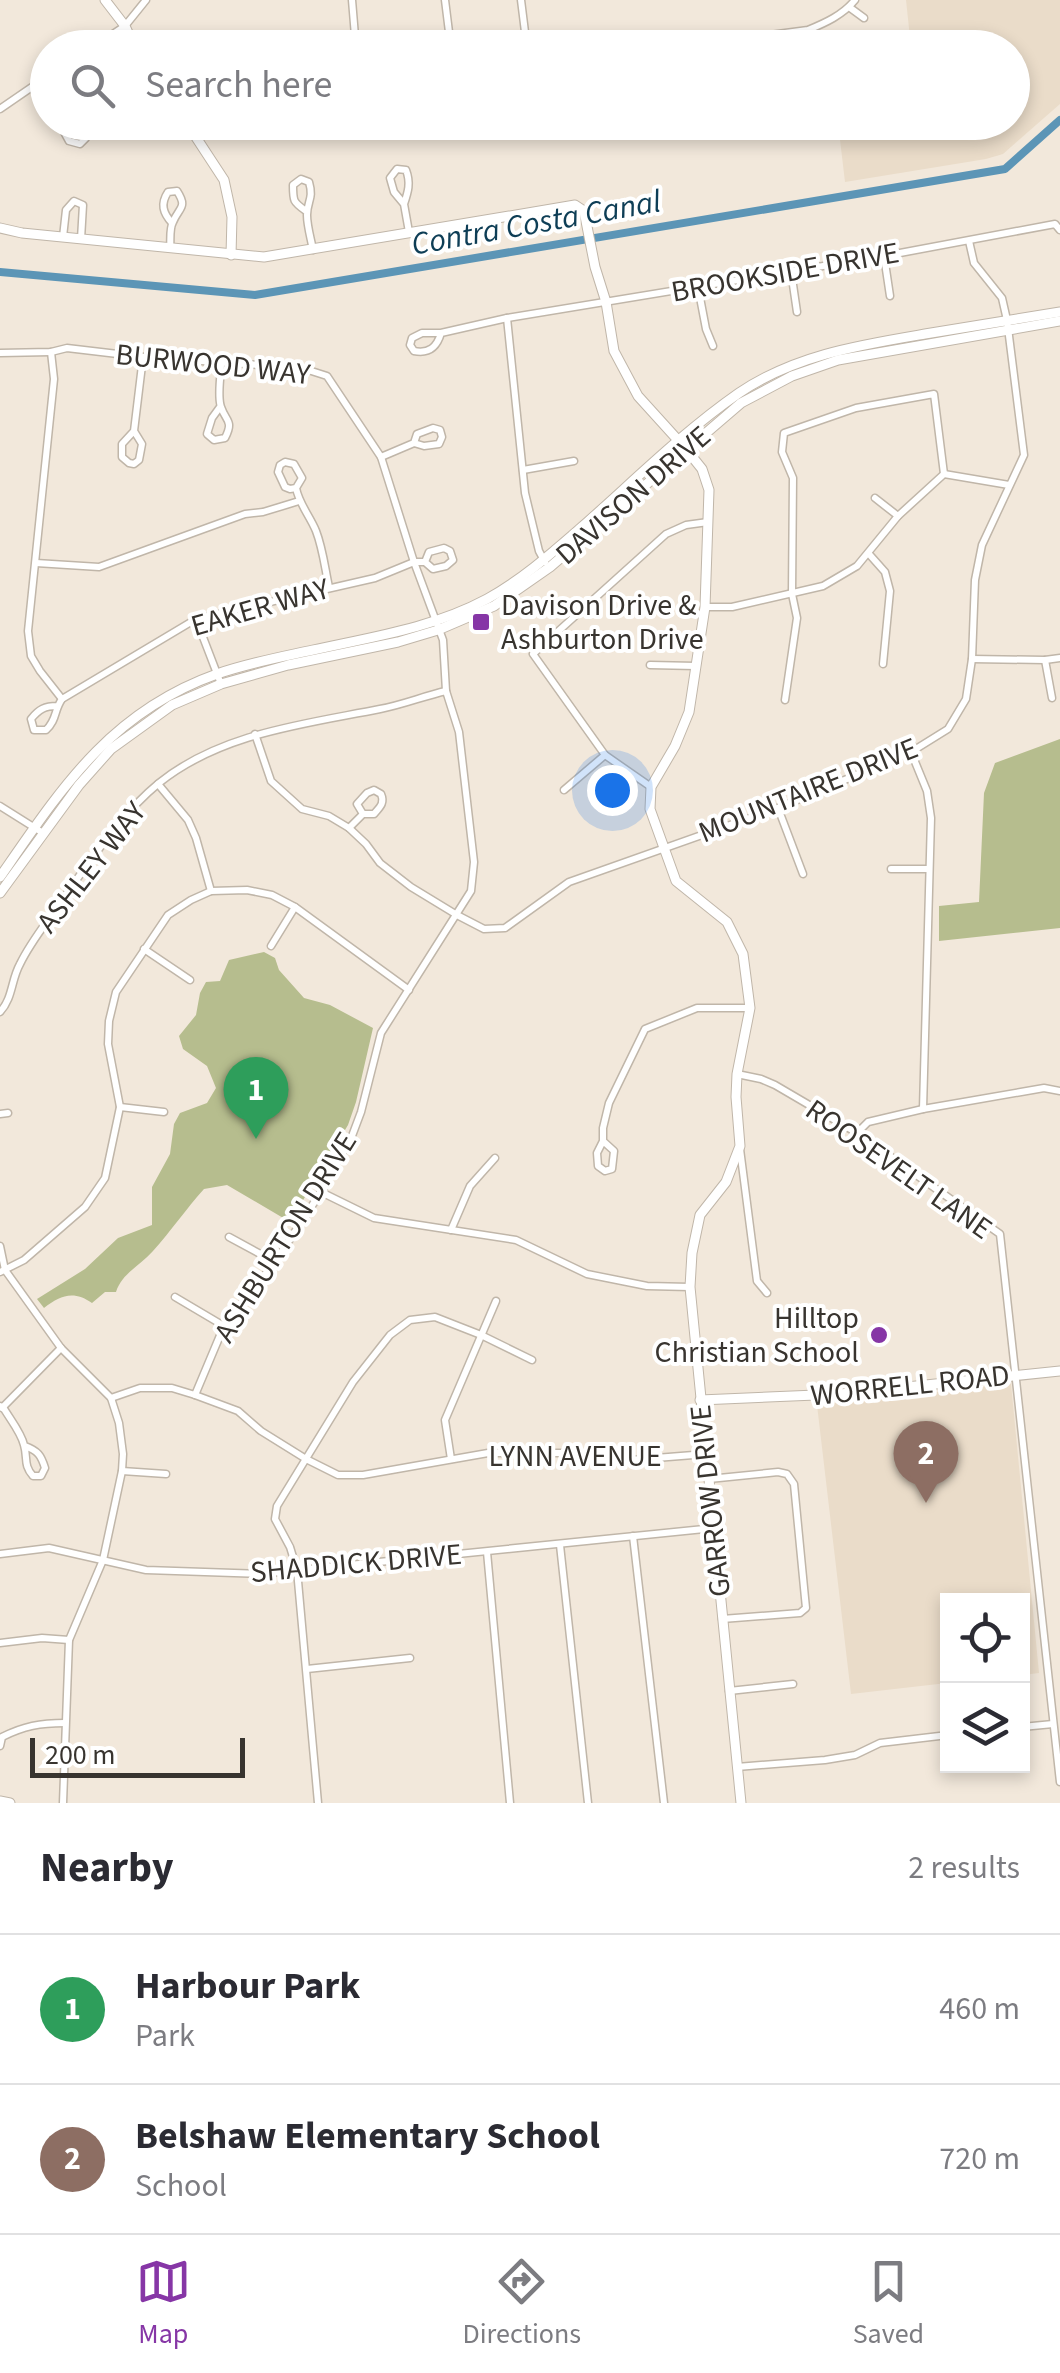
<!DOCTYPE html>
<html lang="en">
<head>
<meta charset="utf-8">
<style>
	:root { --surface:#fff; --page:#f2f2f3; --text:#2b2b33; --muted:#7c7c81; --line:#e1e1e2; --accent:#8636a6 }
	body { margin:0; font-family:"Source Sans 3",sans-serif; background:var(--page); color:var(--text) }
	.controls { position:absolute; right:30px; bottom:30px; display:grid; overflow:hidden; border-radius:0px; box-shadow:0 5px 15px #0003 }
	.controls button { width:90px; height:90px; display:grid; place-items:center; padding:0; border:0; border-bottom:2px solid var(--line); background:var(--surface); color:var(--text); font:50px sans-serif }
	.scale { position:absolute; left:30px; bottom:25px; width:215px; box-sizing:border-box; padding-left:10px; border:5px solid #38342f; border-top:0; font-size:28px; line-height:35px; white-space:nowrap; color:#38342f; -webkit-text-stroke:8px #fff; paint-order:stroke }
	.you { position:absolute; left:612px; top:790px; width:35px; height:35px; margin:-25px; border:8px solid #fff; border-radius:50%; background:#1a73e8; box-shadow:0 0 0 15px #1a73e833 }
	.badge { display:grid; place-items:center; width:65px; height:65px; border-radius:50%; background:var(--accent); color:#fff; font-size:32px; font-weight:700 }
	.pin { position:absolute; translate:-50% -82px; filter:drop-shadow(0 2px 5px #0008) }
	.pin::after { content:''; position:absolute; top:52px; width:35px; height:30px; background:inherit; clip-path:polygon(0 0,100% 0,50% 100%) }
	.list { margin:0; padding:0; list-style:none }
	h2 { display:flex; justify-content:space-between; align-items:center; height:130px; margin:0; padding:0 40px; font-size:42px }
	h2 small { font-size:32px; font-weight:400; color:var(--muted) }
	.list li { display:grid; grid-template-columns:65px 1fr auto; gap:30px; align-items:center; box-sizing:border-box; height:150px; padding:0 40px; border-top:2px solid var(--line) }
	.list b { display:block; font-size:38px; white-space:nowrap }
	.list p { margin:0; font-size:32px; white-space:nowrap; color:var(--muted) }
	.list em { font-size:32px; font-style:normal; color:var(--muted) }
	.icon { flex:none; width:55px; height:55px; fill:none; stroke:currentColor; stroke-width:2; stroke-linecap:round; stroke-linejoin:round }
	.map { position:relative; flex:none; width:1060px; height:1803px; overflow:hidden }
	.search { position:absolute; background:var(--surface); box-shadow:0 5px 15px #0003; left:30px; right:30px; top:30px; height:110px; display:flex; align-items:center; gap:25px; box-sizing:border-box; padding:0 35px; border-radius:55px; color:var(--muted); font-size:38px }
	.sheet { height:430px; background:var(--surface) }
	nav { display:flex; justify-content:space-around; align-items:center; box-sizing:border-box; height:140px; border-top:2px solid var(--line); background:var(--surface); font-size:28px; color:var(--muted) }
	nav a { display:grid; justify-items:center; gap:5px }
	nav .on { color:var(--accent) }
	.map>svg:first-child { display:block }
</style>
</head>
<body>
<div class="map">
<svg width="1060" height="1803" viewBox="0 0 1060 1803">
	<rect width="100%" height="100%" fill="#f2e8db"/>
	<g fill="#eadcc9">
		<path d="M906 0H1060V104L1003 154 986 159 845 182 838 123 1012 122V48L911 47Z"/>
		<path d="M1011 1384 1039 1673 1023 1675 1022 1600H948L947 1683 851 1694 817 1405Z"/>
	</g>
	<g fill="#b6bd8e">
		<path d="M1060 739V928L939 941V906L979 902 984 793 995 763Z"/>
		<path d="M264 952 275 958 279 970 304 998 330 1005 373 1028 356 1102 348 1125 290 1222 227 1185 204 1189C186 1209 171 1231 153 1251 140 1266 122 1273 116 1292H105L92 1303C74 1290 60 1295 44 1308L37 1299 85 1269 118 1238 152 1225V1187L170 1154 174 1124 180 1113 207 1103 216 1088 207 1066 183 1049 179 1036 196 1015 200 993 206 982 220 981 229 960Z"/>
	</g>
	<g fill="none" stroke-linecap="round" stroke-linejoin="round">
		<path stroke="#5c95b6" stroke-width="8" d="M0 272 255 295 1005 169 1060 120"/>
		<g stroke="#c0b6a9" stroke-width="9">
			<g id="street">
				<path d="M352 0 356 48"/>
				<path d="M445 0 451 48"/>
				<path d="M521 0 527 48"/>
				<path d="M849 7 864 18"/>
				<path d="M92 48 125 26 146 0"/>
				<path d="M673 48 808 30C825 23 843 15 855 0"/>
				<path d="M39 82 48 94"/>
				<path d="M0 109 48 76"/>
				<path d="M64 122 63 130 69 141 80 144 86 138 83 128 78 122"/>
				<path d="M404 204C408 192 411 183 406 170L397 169 390 178 394 192 404 204 409 232"/>
				<path d="M306 211C293 202 293 201 293 185L301 179 309 182C314 199 307 201 307 215 307 226 311 239 313 250"/>
				<path d="M63 237 66 210 74 201 83 205 81 239"/>
				<path d="M170 248C171 240 169 229 173 222 179 207 188 208 177 191L168 192C160 204 163 213 172 223"/>
				<path d="M884 256 890 296"/>
				<path d="M791 271 797 312"/>
				<path d="M698 287 706 329 713 346"/>
				<path d="M507 318 525 493 539 551 545 562"/>
				<path d="M441 333C437 347 429 354 414 351L410 345 412 338 422 333H441L507 318 884 256 1055 224 1060 230"/>
				<path d="M51 352 54 379 28 631 31 656 40 671 62 699"/>
				<path d="M0 353 51 352 67 348 143 357 302 368 327 376 381 457 414 562 443 640 446 691 459 732 474 862 471 891 381 1033 361 1112 352 1136 321 1192 275 1262 224 1326 195 1395"/>
				<path d="M220 407 212 418 207 434 214 440 225 438C234 420 226 422 221 407 217 396 221 377 221 364"/>
				<path d="M134 431 142 444 139 460 134 464 129 463 122 457V444L134 431 143 357"/>
				<path d="M381 457 414 443 424 446 439 444 442 437 440 430 433 428 417 434 414 443"/>
				<path d="M523 470 574 461"/>
				<path d="M296 488 290 489 285 487 278 472 280 465 285 462 294 464 302 478 296 488C299 504 310 516 316 531 323 549 325 569 329 587"/>
				<path d="M875 498 898 516"/>
				<path d="M869 554 885 572 890 591 883 664"/>
				<path d="M36 563 99 567 245 514 263 512 299 501"/>
				<path d="M705 607H732L823 586 857 566 898 516 944 474 1009 485"/>
				<path d="M196 619 221 684"/>
				<path d="M972 659 1045 660 1060 658"/>
				<path d="M1045 660 1052 698"/>
				<path d="M650 665 696 666"/>
				<path d="M785 700 797 618 792 594 793 478 782 452 784 433 856 408 934 394 944 474"/>
				<path d="M57 706C45 706 39 709 31 719L34 730H46C57 720 54 710 62 699L196 619 375 578 414 562H425L433 569 446 566 453 560 450 551 444 548 429 552 425 562"/>
				<path d="M255 734 271 781 302 809 329 816 349 828 366 844 380 863 411 887 457 915 484 929 505 928 569 882 778 808 911 752 948 729 966 699 972 659 975 580 982 545 1024 455 1007 320 1002 298 974 263 969 241"/>
				<path d="M911 752 927 791 931 818 923 1109"/>
				<path d="M158 784 188 820 196 838 211 891"/>
				<path d="M651 787 605 755 533 654 666 534 686 525 708 522"/>
				<path d="M564 790 605 755"/>
				<path d="M0 806 43 833"/>
				<path d="M778 808 803 874"/>
				<path d="M349 828 363 814H374C380 807 385 803 381 794L374 790 367 793 357 804 363 814"/>
				<path d="M891 869H929"/>
				<path d="M271 946 295 907"/>
				<path d="M144 949 190 980"/>
				<path d="M0 1012C13 998 11 980 20 964 31 941 48 921 62 900 91 860 120 815 159 783 221 733 305 724 380 709 402 705 424 696 446 691"/>
				<path d="M737 1074 761 1079 775 1085 857 1133 1000 1234 1060 1782"/>
				<path d="M120 1107 164 1112"/>
				<path d="M0 1114 8 1113"/>
				<path d="M857 1133 868 1122 923 1109 1044 1088 1060 1091"/>
				<path d="M603 1141 614 1151 612 1169 605 1171 598 1166 597 1153 603 1141V1128L609 1103 645 1029 697 1008H750"/>
				<path d="M740 1149 757 1281 767 1293"/>
				<path d="M321 1192 374 1218 516 1240 587 1274 647 1286 690 1287"/>
				<path d="M451 1230 470 1186 495 1158"/>
				<path d="M229 1237 275 1262"/>
				<path d="M0 1246 5 1270 61 1348 111 1398 119 1423 123 1454 122 1471 103 1560 69 1640 63 1803"/>
				<path d="M0 1272 24 1260 85 1207 105 1178 120 1107 108 1044 109 1021 116 992 168 915 191 900 211 891 247 890 272 895 295 907 409 990"/>
				<path d="M175 1297 224 1326"/>
				<path d="M111 1398 140 1388H172L195 1395 238 1411 261 1431 306 1459 338 1475H363L488 1453H574L618 1461 706 1454"/>
				<path d="M0 1406 3 1407C9 1418 21 1432 24 1445 28 1458 23 1465 33 1476H41L45 1468C41 1455 38 1451 25 1446"/>
				<path d="M2 1408 61 1348"/>
				<path d="M451 1459 445 1420 496 1301"/>
				<path d="M122 1471 166 1474"/>
				<path d="M709 1479 778 1472 787 1474 794 1484 805 1598 806 1608 800 1613 722 1619"/>
				<path d="M633 1536 664 1803"/>
				<path d="M560 1545 588 1803"/>
				<path d="M487 1552 510 1803"/>
				<path d="M0 1554 49 1548 146 1570 260 1574 714 1528"/>
				<path d="M0 1643 42 1638 69 1640"/>
				<path d="M307 1669 410 1658"/>
				<path d="M729 1691 793 1684"/>
				<path d="M1022 1727 1053 1724"/>
				<path d="M0 1746 2 1737C24 1726 40 1723 65 1723"/>
				<path d="M737 1767 825 1760 855 1755 880 1743 948 1735"/>
				<path d="M318 1803 297 1570 290 1547 275 1519 277 1506 353 1382 390 1335 410 1320 435 1317 481 1335 532 1360"/>
			</g>
		</g>
		<g stroke="#c0b6a9" stroke-width="11">
			<g id="secondary">
				<path d="M105 0 125 26 135 48"/>
				<path d="M186 122 224 180 232 217 231 255"/>
				<path d="M0 228 22 233 264 257 575 205 584 211 595 267 606 302 614 351 638 396 686 449 702 469 709 490 705 607 689 712 675 746 651 787 650 809 676 881 727 922 743 954 750 1008 737 1074 736 1097 740 1146 726 1182 700 1215 692 1253 690 1287 741 1803"/>
				<path d="M0 877C61 789 110 712 217 674 248 663 281 657 313 650 372 637 433 628 487 599 523 579 552 553 583 526 634 481 683 432 739 393 795 355 860 345 925 334 970 327 1015 319 1060 312"/>
				<path d="M0 893 79 785 111 749 172 705 221 684 288 665 398 642 438 630 494 606 550 567 741 403 792 376 838 360 1060 321"/>
				<path d="M700 1400 840 1394 1060 1371"/>
				<path d="M0 1801 10 1803"/>
			</g>
		</g>
		<use href="#street" stroke="#fff" stroke-width="6"/>
		<use href="#secondary" stroke="#fff" stroke-width="9"/>
	</g>
	<g fill="#8636a6" stroke="#fff" stroke-width="4">
		<rect x="471" y="612" width="20" height="20" rx="5"/>
		<circle cx="879" cy="1335" r="10"/>
	</g>
	<g text-anchor="middle" stroke-width="8" stroke-linejoin="round" paint-order="stroke">
		<g font-size="30" fill="#38342f" stroke="#fff">
			<text transform="translate(785 272) rotate(-10)" y="10">BROOKSIDE DRIVE</text>
			<text transform="translate(213 364) rotate(6)" y="10">BURWOOD WAY</text>
			<text transform="translate(633 495) rotate(-41)" y="10">DAVISON DRIVE</text>
			<text transform="translate(260 607) rotate(-16)" y="10">EAKER WAY</text>
			<text transform="translate(808 790) rotate(-22)" y="10">MOUNTAIRE DRIVE</text>
			<text transform="translate(91 867) rotate(-52)" y="10">ASHLEY WAY</text>
			<text transform="translate(899 1169) rotate(35)" y="10">ROOSEVELT LANE</text>
			<text transform="translate(285 1237) rotate(-58)" y="10">ASHBURTON DRIVE</text>
			<text transform="translate(910 1385) rotate(-6)" y="10">WORRELL ROAD</text>
			<text x="575" y="1466">LYNN AVENUE</text>
			<text transform="translate(710 1501) rotate(-96)" y="10">GARROW DRIVE</text>
			<text transform="translate(356 1563) rotate(-5)" y="10">SHADDICK DRIVE</text>
		</g>
		<g font-size="30" fill="#38342f" stroke="#fff" text-anchor="start">
			<text x="501" y="615">Davison Drive &amp;<tspan x="501" dy="34">Ashburton Drive</tspan></text>
			<text x="859" y="1328" text-anchor="end">Hilltop<tspan x="859" dy="34">Christian School</tspan></text>
		</g>
		<g font-size="32" font-style="italic" fill="#0e3e56" stroke="#fff">
			<text transform="translate(536 222) rotate(-10)" y="11">Contra Costa Canal</text>
		</g>
	</g>
</svg>
<div class="controls">
<button><svg class="icon" aria-label="locate" viewBox="0 0 24 24"><circle cx="12" cy="12" r="6"/><path d="M12 2v4M12 18v4M2 12h4M18 12h4"/></svg></button>
<button><svg class="icon" aria-label="layers" viewBox="0 0 24 24"><path d="M12 4l9 5-9 5-9-5zM3 14l9 5 9-5"/></svg></button>
</div>
<div class="scale">200 m</div>
<div class="you"></div>
<div class="pin badge" style="left:256px;top:1139px;background:#2e9e5b">1</div>
<div class="pin badge" style="left:926px;top:1503px;background:#8d6e63">2</div>
<div class="search"><svg class="icon" aria-label="search" viewBox="0 0 24 24"><circle cx="10" cy="10" r="6"/><path d="M15 15l6 6"/></svg>Search here</div>
</div>
<section class="sheet">
<h2>Nearby<small>2 results</small></h2>
<ul class="list">
<li><span class="badge" style="background:#2e9e5b">1</span><div><b>Harbour Park</b><p>Park</p></div><em>460 m</em></li>
<li><span class="badge" style="background:#8d6e63">2</span><div><b>Belshaw Elementary School</b><p>School</p></div><em>720 m</em></li>
</ul>
</section>
<nav>
<a class="on"><svg class="icon" aria-label="map" viewBox="0 0 24 24"><path d="M3 6l6-2 6 2 6-2v14l-6 2-6-2-6 2zM9 4v14M15 6v14"/></svg>Map</a>
<a><svg class="icon" aria-label="directions" viewBox="0 0 24 24"><path d="M12 3l9 9-9 9-9-9zM9 14v-3h6M13 9l2 2-2 2"/></svg>Directions</a>
<a><svg class="icon" aria-label="saved" viewBox="0 0 24 24"><path d="M7 4h10v16l-5-4-5 4z"/></svg>Saved</a>
</nav>
</body>
</html>
